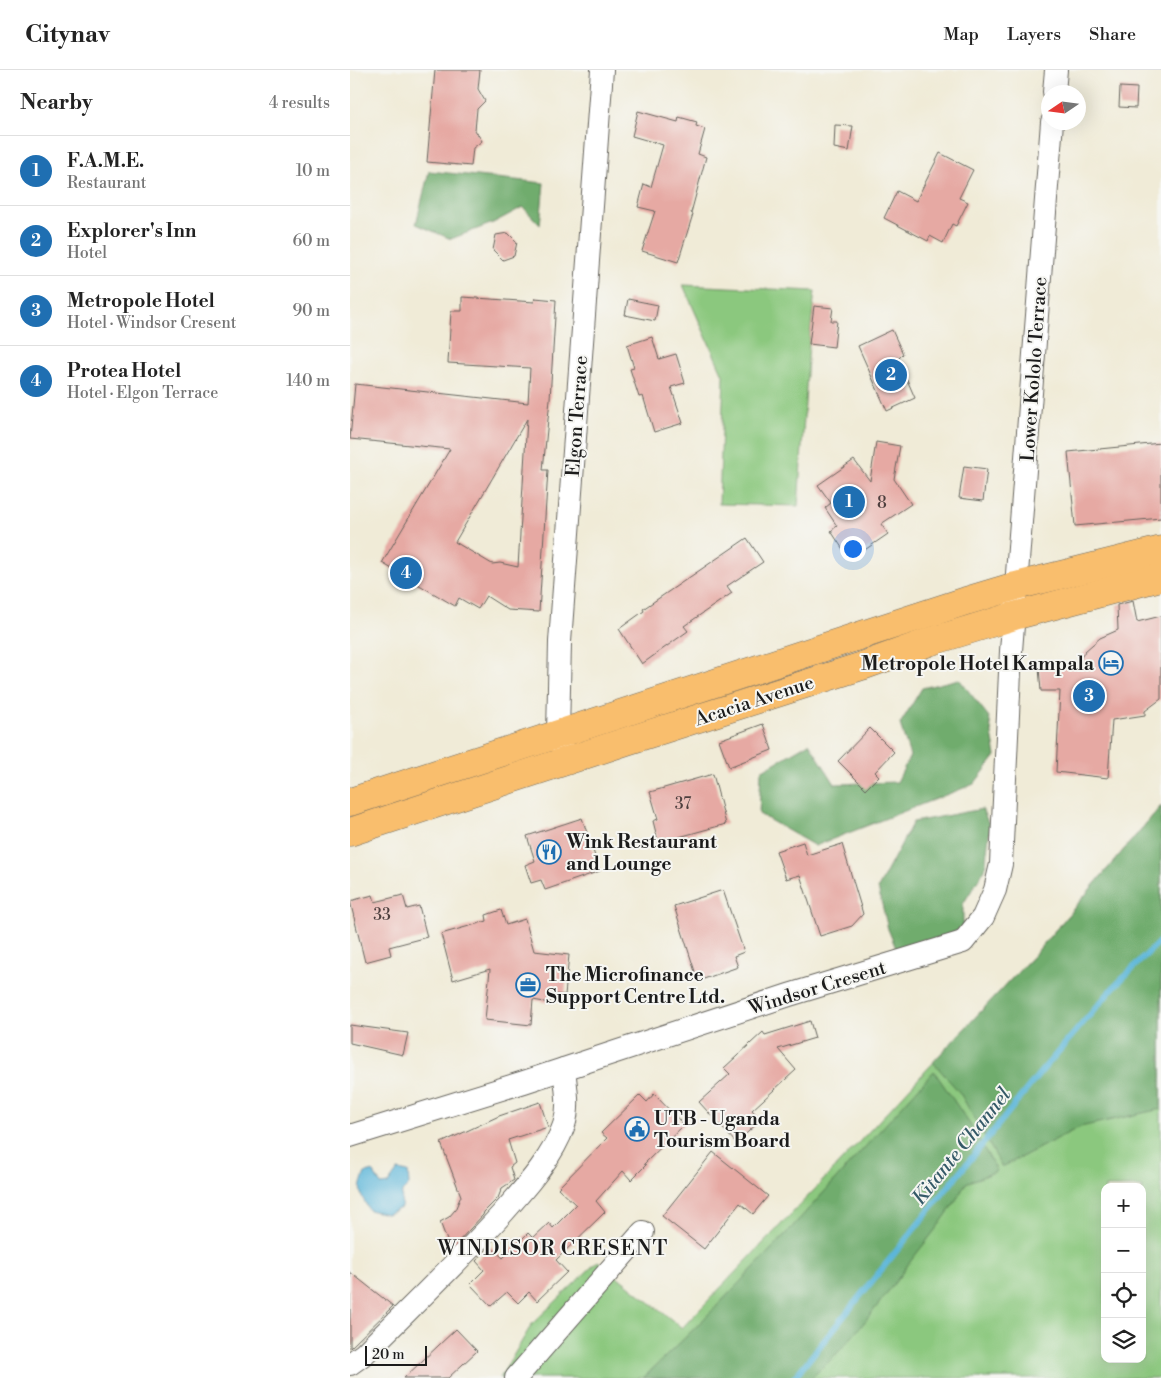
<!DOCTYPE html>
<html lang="en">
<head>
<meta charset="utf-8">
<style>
	:root { --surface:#fff; --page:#f6f6f6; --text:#222; --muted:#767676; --line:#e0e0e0; --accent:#1f6fb2 }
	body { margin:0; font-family:"Libre Bodoni",serif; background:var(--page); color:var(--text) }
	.controls { position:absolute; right:15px; bottom:15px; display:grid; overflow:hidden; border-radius:10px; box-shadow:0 5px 20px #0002 }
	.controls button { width:45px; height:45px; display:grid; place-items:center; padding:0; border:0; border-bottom:1px solid var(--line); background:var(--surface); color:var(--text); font:25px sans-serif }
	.compass { position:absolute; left:691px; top:15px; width:45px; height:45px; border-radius:50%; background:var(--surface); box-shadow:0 5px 20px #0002; rotate:257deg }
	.scale { position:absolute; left:15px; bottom:12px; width:62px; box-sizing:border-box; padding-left:5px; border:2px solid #1c1c1c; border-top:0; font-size:14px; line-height:18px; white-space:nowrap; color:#1c1c1c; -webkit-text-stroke:4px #f6f6f2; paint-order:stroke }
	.you { position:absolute; left:502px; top:478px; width:18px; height:18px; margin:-12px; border:4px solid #fff; border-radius:50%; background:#1a73e8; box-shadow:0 0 0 8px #1a73e833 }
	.badge { display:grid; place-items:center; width:32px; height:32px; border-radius:50%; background:var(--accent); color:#fff; font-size:16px; font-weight:700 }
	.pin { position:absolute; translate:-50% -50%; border:2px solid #fff; box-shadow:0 1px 5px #0006 }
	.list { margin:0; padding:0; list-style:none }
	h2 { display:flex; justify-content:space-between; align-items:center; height:65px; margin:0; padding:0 20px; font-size:21px }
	h2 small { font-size:16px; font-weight:400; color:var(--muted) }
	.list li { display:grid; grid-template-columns:32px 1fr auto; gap:15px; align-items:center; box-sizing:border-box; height:70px; padding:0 20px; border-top:1px solid var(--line) }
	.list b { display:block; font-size:19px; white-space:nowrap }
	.list p { margin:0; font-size:16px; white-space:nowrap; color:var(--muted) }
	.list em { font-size:16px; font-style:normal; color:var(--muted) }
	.icon { flex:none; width:28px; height:28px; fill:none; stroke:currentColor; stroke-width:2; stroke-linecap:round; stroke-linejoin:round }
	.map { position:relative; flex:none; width:811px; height:1308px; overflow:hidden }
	header { display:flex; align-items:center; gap:30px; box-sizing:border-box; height:70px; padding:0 25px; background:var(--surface); border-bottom:1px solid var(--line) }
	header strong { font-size:24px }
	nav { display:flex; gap:28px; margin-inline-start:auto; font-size:18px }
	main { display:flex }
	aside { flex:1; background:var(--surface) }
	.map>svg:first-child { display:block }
</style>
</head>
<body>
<header>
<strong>Citynav</strong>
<nav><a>Map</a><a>Layers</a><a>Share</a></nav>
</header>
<main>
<aside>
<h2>Nearby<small>4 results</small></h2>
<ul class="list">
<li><span class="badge">1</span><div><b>F.A.M.E.</b><p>Restaurant</p></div><em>10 m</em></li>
<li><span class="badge">2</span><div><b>Explorer's Inn</b><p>Hotel</p></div><em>60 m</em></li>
<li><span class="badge">3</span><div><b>Metropole Hotel</b><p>Hotel · Windsor Cresent</p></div><em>90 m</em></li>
<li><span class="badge">4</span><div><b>Protea Hotel</b><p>Hotel · Elgon Terrace</p></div><em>140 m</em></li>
</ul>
</aside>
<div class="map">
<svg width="811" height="1308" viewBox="0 0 811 1308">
	<rect width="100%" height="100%" fill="#f6f6f2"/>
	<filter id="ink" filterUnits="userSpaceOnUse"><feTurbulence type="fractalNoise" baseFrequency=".02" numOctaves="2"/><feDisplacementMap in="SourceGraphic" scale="10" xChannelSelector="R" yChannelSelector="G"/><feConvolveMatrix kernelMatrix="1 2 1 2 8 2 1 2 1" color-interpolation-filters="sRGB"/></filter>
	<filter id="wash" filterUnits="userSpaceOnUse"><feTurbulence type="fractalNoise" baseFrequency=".0096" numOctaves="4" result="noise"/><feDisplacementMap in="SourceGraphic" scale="20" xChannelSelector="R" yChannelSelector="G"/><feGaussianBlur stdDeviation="1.12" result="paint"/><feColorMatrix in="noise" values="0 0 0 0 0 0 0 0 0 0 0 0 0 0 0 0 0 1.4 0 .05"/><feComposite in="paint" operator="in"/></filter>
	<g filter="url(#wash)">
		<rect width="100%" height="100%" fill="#f0ebd7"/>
		<g fill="#8bc87e" stroke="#54724d" fill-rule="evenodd">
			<path d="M333 215 465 221 459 274 448 436 369 434 374 307Z"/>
			<path d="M811 736V1308H150L182 1254 248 1191 332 1258 466 1118 685 884ZM755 1117H792V1289H755Z"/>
		</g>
		<g fill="#70ac6d" stroke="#466444">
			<path d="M79 101 194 113 190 155 173 137 143 153 101 169 66 154Z"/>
			<path d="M609 609 639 647 646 686 624 714 465 776 409 744 411 701 459 673 485 714 547 712 560 686 550 654 572 618Z"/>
			<path d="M811 736V1039L730 1057 652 1097 610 1023 583 992 685 884Z"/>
			<path d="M632 739 640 756 635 799 613 834V858L550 888 538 859 528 818 563 752Z"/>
			<path d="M584 1001 621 1056 647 1101 616 1113C602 1140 582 1164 563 1188 532 1230 501 1274 461 1308H293C396 1212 489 1105 584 1001Z"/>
		</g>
		<path fill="#5bb6d9" stroke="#3c697a" d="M48 1100 58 1102 59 1115 52 1122 51 1138 37 1144 19 1140C10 1123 7 1121 15 1103L23 1101 31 1115 38 1114Z"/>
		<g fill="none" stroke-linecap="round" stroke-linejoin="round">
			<path stroke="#5bb6d9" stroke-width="6" d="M444 1308 690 1003 763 918 811 870"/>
		</g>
		<g id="blocks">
			<g fill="#e6a9a3" fill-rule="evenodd">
				<path d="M85 0H130L128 19 135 31 127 39 125 60 132 71 123 78 121 96 77 92Z"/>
				<path d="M770 17 787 18 786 38 769 37Z"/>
				<path d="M288 41 328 52 329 47 347 52 346 56 355 59 348 84 356 87 341 143 343 144 328 192 292 181 305 141 288 137 294 114 301 117 313 75 282 66Z"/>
				<path d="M485 55 503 56 499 81 484 78Z"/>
				<path d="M590 83 623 100 609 128 618 132 606 156 602 154 593 173 580 166 578 171 534 148 547 121 566 131Z"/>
				<path d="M158 163 167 172 164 186 153 190 143 180 146 165Z"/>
				<path d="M112 227 184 232 185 228 206 230 200 329 193 400H198L189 542 158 540 136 526 128 539 109 528 105 536 32 493 100 379 0 369 5 314 178 333 180 298 98 293 101 241H112ZM177 349 168 497 150 493 142 494 105 472Z"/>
				<path d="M278 229 308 235 305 251 275 245Z"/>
				<path d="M464 236 483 238 481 251H487L484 277 459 274Z"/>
				<path d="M542 260 553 284 548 289 565 328 537 341 508 276Z"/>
				<path d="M302 267 309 289 326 284 335 313 321 317 333 353 304 362 293 326 289 327 280 299 284 298 277 275Z"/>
				<path d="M526 372 550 376 544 409 561 434 531 454 538 464 500 490 481 461 487 456 475 438 481 433 468 415 504 390 520 411Z"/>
				<path d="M811 373V448L725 456 718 382Z"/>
				<path d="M614 396 637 399 633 431 609 428Z"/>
				<path d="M397 468 413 492 377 516 382 523 334 556 338 561 292 594 269 559 294 541 293 539Z"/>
				<path d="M783 531 787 552 811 546V629L795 641V645L762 650 758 708 706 702 710 621H691L689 598 729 591 735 581 750 568 768 560 767 535Z"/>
				<path d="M413 654 422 680 379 697 369 670Z"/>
				<path d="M520 658 544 682 525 702 529 706 516 719 488 691Z"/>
				<path d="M363 704 376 754 329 767V770L309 775 303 751 308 749 300 722Z"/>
				<path d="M232 748 250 801 195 820 191 810 181 813 175 795 185 791 177 766Z"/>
				<path d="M453 772 457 785 492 774 513 844 502 856 470 866 450 805 436 809 426 781Z"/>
				<path d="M373 820 394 882 384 886 388 897 348 911 324 836Z"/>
				<path d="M23 825 25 832 53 825 57 839 69 836 77 867 39 877 41 885 15 892 0 831Z"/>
				<path d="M151 840 156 855 175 849 184 881 219 885 215 925 201 924 200 933 183 930 181 955 135 950 140 899 103 910 91 864 137 851 136 845Z"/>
				<path d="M460 951 465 968 428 979 446 1000 402 1040 411 1050 386 1073 349 1032 380 1004 374 998 413 962 415 965Z"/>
				<path d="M0 955 58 963 53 985 0 973Z"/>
				<path d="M304 1024 334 1055 294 1094 296 1095 281 1110 273 1101 246 1131 255 1142 206 1190 217 1202 187 1231 179 1222 168 1233 157 1222 141 1236 120 1214 134 1200 126 1191 140 1176 153 1188 178 1163 183 1168 199 1153 203 1158 226 1135 208 1118 257 1068 251 1063 290 1025 297 1032Z"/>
				<path d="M190 1032 198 1057 158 1070 165 1093 160 1097 164 1110 152 1118 148 1128 134 1142 133 1145 107 1173H98L90 1152 99 1147 105 1140 111 1126 91 1073 149 1046Z"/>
				<path d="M363 1082 418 1126 403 1144 390 1133 354 1179 312 1146Z"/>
				<path d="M0 1202 43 1236 0 1278Z"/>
				<path d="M106 1259 127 1281 98 1308H54Z"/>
			</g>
		</g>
	</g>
	<g filter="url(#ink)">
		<use href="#blocks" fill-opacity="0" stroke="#66645d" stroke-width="1"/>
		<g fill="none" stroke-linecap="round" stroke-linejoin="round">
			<g stroke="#66645d" stroke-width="24">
				<g id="minor">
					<path d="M704 22 706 0"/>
					<path d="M213 678 208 664 210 572 252 0"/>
					<path d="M0 1066 174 1012 439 925 613 872 633 847 645 820 651 794 661 581 702 52"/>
					<path d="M0 1294 14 1284C60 1238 107 1193 151 1145 173 1120 203 1088 214 1055 220 1036 216 1018 214 999"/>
					<path d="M166 1308 293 1162"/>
				</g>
			</g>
			<g stroke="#66645d" stroke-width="29">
				<g id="major">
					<path d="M0 732 616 531 666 516 811 480"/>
					<path d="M0 762 277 671 512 596 579 572 664 546 811 507"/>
				</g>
			</g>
			<use href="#minor" stroke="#fff" stroke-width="22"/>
			<use href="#major" stroke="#f9be6d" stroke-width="28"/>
		</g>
	</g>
	<defs>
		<g id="hotel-ring" transform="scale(1.25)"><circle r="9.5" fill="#f6f6f2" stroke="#1f6fb2" stroke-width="1.5"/><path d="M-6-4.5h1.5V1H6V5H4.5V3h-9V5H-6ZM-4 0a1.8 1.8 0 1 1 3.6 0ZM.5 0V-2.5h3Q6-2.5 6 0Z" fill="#1f6fb2"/></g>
		<g id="restaurant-ring" transform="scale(1.25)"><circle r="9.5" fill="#f6f6f2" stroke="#1f6fb2" stroke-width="1.5"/><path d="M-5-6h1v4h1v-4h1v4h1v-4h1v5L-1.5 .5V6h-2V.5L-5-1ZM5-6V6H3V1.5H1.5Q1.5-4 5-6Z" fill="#1f6fb2"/></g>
		<g id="office-ring" transform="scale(1.25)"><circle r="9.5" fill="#f6f6f2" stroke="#1f6fb2" stroke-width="1.5"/><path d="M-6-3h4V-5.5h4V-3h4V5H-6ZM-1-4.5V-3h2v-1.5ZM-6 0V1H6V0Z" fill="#1f6fb2"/></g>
		<g id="civic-ring" transform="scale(1.25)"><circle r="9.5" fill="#f6f6f2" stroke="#1f6fb2" stroke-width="1.5"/><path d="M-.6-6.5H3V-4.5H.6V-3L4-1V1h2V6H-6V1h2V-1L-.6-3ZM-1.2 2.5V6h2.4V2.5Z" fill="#1f6fb2"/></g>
	</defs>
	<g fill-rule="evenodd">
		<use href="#hotel-ring" x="761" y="593"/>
		<use href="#restaurant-ring" x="199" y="782"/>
		<use href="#office-ring" x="178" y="915"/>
		<use href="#civic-ring" x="287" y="1059"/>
	</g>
	<g text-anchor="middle" stroke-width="4" stroke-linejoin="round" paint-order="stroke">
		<g font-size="16" fill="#4e3f3e">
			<text x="532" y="438">8</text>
			<text x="333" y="739">37</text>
			<text x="32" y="850">33</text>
		</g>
		<g font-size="19" fill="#1c1c1c" stroke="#f6f6f2">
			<text transform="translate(683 299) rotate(-86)" y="7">Lower Kololo Terrace</text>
			<text transform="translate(226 346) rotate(-86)" y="7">Elgon Terrace</text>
			<text transform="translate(404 630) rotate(-18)" y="7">Acacia Avenue</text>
			<text transform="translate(467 917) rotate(-17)" y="7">Windsor Cresent</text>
		</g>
		<g font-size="19" font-weight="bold" fill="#1c1c1c" stroke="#f6f6f2" text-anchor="start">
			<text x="744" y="600" text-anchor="end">Metropole Hotel Kampala</text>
			<text x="216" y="778">Wink Restaurant<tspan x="216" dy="22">and Lounge</tspan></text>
			<text x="196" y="911">The Microfinance<tspan x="196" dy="22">Support Centre Ltd.</tspan></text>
			<text x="304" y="1055">UTB - Uganda<tspan x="304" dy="22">Tourism Board</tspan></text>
		</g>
		<g font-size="20" font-style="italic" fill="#355a68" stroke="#f6f6f2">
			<text transform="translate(611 1076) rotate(-51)" y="7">Kitante Channel</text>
		</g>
		<g font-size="21" letter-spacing="1" fill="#1c1c1c" stroke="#f6f6f2">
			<text x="203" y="1185">WINDISOR CRESENT</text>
		</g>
	</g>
</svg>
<div class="controls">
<button>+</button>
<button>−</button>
<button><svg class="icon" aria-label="locate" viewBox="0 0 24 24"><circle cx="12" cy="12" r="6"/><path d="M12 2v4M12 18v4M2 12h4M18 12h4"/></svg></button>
<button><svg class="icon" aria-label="layers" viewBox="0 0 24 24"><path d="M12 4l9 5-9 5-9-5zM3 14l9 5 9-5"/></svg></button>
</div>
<svg class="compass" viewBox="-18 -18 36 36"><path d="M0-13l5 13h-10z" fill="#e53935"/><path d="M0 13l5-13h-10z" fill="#767676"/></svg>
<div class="scale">20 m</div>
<div class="you"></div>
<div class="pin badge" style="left:499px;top:432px">1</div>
<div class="pin badge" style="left:541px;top:305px">2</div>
<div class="pin badge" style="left:739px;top:626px">3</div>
<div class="pin badge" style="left:56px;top:503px">4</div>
</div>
</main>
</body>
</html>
